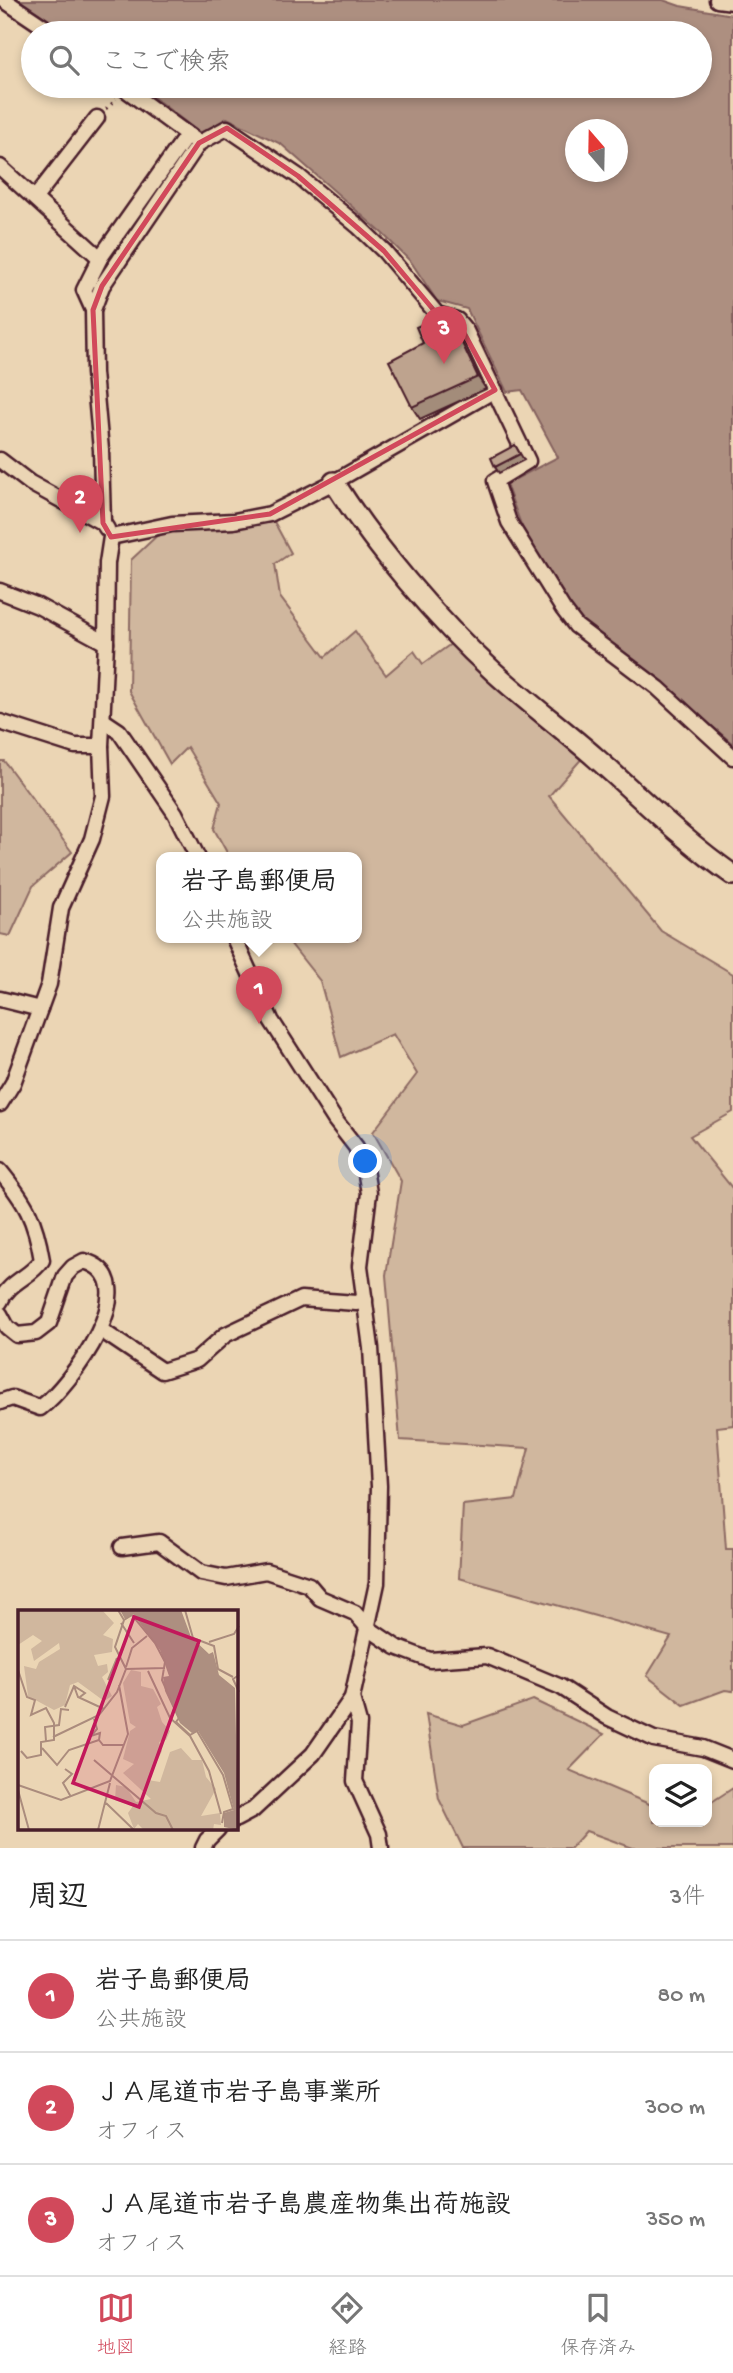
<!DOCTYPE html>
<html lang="ja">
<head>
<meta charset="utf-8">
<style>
	:root { --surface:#fff; --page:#f2f2f2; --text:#222; --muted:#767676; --line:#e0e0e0; --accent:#d1495b }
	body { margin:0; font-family:"Gochi Hand","Klee One",sans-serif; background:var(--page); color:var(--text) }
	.controls { position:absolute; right:21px; bottom:21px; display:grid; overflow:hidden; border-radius:14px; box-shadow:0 4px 10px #0003 }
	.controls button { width:63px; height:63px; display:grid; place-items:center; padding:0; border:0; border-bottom:2px solid var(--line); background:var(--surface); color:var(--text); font:35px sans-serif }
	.compass { position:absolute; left:565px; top:119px; width:63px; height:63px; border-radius:50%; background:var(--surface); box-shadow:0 4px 10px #0003; rotate:340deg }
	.you { position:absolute; left:366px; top:1162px; width:24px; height:24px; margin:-18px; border:5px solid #fff; border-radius:50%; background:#1a73e8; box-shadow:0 0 0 10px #1a73e833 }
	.badge { display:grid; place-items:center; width:46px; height:46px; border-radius:50%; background:var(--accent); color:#fff; font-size:23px; font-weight:700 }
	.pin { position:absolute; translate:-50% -58px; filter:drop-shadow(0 2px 4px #0008) }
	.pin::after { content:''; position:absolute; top:37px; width:24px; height:21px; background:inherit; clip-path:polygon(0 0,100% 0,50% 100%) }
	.popup { position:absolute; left:156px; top:852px; width:206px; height:91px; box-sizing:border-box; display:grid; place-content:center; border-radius:14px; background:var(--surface); filter:drop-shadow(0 2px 5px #0005); font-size:23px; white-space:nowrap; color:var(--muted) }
	.popup b { font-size:26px; color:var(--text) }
	.popup::after { content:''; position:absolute; left:50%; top:100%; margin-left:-14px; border:14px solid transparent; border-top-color:var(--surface) }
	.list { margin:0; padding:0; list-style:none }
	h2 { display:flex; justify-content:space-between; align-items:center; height:91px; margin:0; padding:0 28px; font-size:30px }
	h2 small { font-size:23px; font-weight:400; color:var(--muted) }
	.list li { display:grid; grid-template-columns:46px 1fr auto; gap:21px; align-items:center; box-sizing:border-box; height:112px; padding:0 28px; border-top:2px solid var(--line) }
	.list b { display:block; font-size:26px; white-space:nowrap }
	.list p { margin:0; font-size:23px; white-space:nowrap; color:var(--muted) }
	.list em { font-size:23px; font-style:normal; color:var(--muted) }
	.icon { flex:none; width:38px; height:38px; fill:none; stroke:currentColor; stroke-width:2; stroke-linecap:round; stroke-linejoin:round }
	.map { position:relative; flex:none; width:733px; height:1848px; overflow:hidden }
	.search { position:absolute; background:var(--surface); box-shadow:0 4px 10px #0003; left:21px; right:21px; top:21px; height:77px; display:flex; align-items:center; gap:18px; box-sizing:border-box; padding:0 24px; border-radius:38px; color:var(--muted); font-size:26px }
	.sheet { height:427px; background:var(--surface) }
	nav { display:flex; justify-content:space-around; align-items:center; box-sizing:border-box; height:98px; border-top:2px solid var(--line); background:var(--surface); font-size:19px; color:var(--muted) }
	nav a { display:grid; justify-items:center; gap:4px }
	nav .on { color:var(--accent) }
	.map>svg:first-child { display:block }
</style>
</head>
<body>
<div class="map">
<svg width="733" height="1848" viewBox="0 0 733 1848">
	<rect width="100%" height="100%" fill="#ebd5b4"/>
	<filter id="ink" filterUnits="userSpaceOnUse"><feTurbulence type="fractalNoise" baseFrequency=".0143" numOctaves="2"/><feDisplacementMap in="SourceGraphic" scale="14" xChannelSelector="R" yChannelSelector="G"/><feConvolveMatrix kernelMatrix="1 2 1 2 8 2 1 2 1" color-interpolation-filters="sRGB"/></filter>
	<g filter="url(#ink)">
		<g fill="#d0b79e" stroke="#8d6b64" stroke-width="2">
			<path d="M271 516 291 553 275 564 280 597 325 657 355 631 386 675 414 651 423 664 455 641 584 756 549 796 661 931 733 974V1112L690 1136 733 1189V1425L717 1427 726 1549H733V1691L725 1690 684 1705 647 1676 671 1637 459 1578 463 1505 516 1499 529 1448 400 1440 386 1275 401 1181 373 1132 417 1074 393 1034 341 1057 320 981 286 938H357V858H230L214 829 221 803 187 747 170 764 129 691 131 560 163 530Z"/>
			<path d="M0 761H4L72 852 33 886 10 936 0 934Z"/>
			<path d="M533 1700 604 1734 569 1770 654 1806V1822H707V1805L733 1788V1848H633L586 1831 571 1848H463L439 1799 426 1714 463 1725Z"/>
		</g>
		<path fill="#ad8f80" stroke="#85625e" stroke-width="2" fill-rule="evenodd" d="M18 0H663L680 6 733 15V744L664 685 576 617 522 527 506 484 558 457 522 390 507 392 467 309 437 301 411 262 383 234 281 144 227 118 201 134 139 86H700V33H69ZM576 130H618V172H576Z"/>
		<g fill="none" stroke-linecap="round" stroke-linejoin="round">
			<g stroke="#4a1f2b" stroke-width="19">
				<g id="street">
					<path d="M4 0 53 33"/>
					<path d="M717 0 733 2"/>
					<path d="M121 86 195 140"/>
					<path d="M0 167 100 258"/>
					<path d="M35 198 97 118"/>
					<path d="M93 310 84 290 100 258 187 135"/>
					<path d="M0 460 30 483 103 523 107 529"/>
					<path d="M103 523 101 450 94 373 93 310 102 286 199 143 227 128 298 176 358 226 384 251 437 314 457 320 466 331 528 461 495 481 509 522 563 609 576 626 658 688 733 757"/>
					<path d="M0 591 38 606 106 643"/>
					<path d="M104 721 119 731 175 813 198 858"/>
					<path d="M0 722 75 746H101"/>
					<path d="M234 938 271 1020 335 1120 356 1147 365 1169 369 1193 360 1266 371 1348 379 1486 377 1583 352 1698 313 1754 253 1810 236 1819"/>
					<path d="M0 999 40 1009"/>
					<path d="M0 1104 13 1083 49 984 61 908 92 839 103 796 101 746 106 643 107 563 111 537 172 524 234 521 270 514 334 482 495 390"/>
					<path d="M0 1171C26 1203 35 1218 42 1260 30 1278 9 1281 0 1302"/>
					<path d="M0 1314 7 1327 17 1335 36 1333 49 1323 65 1276 73 1267 84 1261C150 1279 70 1386 40 1408L12 1398 0 1402"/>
					<path d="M101 1330 162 1371 197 1360 225 1335 301 1299 356 1303 365 1300"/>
					<path d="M122 1547 159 1542 201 1573 226 1578 266 1571 309 1585 320 1598 355 1613 368 1628 396 1647 430 1660 487 1656 561 1687 607 1717 654 1739 703 1748 733 1760"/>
					<path d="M352 1698 359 1723 355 1781 379 1834 381 1848"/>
					<path d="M203 1848 207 1840 218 1829"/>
				</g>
			</g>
			<g stroke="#4a1f2b" stroke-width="24">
				<path id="secondary" d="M334 482C375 547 437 620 494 672 527 702 563 729 596 758 641 798 684 841 733 875"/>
			</g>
			<path stroke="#4a1f2b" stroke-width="2.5" stroke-dasharray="2 5" stroke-linecap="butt" d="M106 109 116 99"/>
			<use href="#street" stroke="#ebd5b4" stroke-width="14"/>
			<use href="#secondary" stroke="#ebd5b4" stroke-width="19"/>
		</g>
		<g fill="#a38c7a" stroke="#4a1f2b" stroke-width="2">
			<path d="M460 333 486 389 420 419 412 407 423 343Z"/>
			<path d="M515 445 524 460 499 473 495 467Z"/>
		</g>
		<path fill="#857263" stroke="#4a1f2b" stroke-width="2" d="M452 322 460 333 486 389 478 377Z"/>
		<g fill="#bea38e" stroke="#4a1f2b" stroke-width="2">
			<path d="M445 314 452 322 478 377 412 407 389 361 423 343 416 327Z"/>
			<path d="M515 445 520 454 495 467 491 458Z"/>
		</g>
	</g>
	<path fill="none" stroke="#d1495b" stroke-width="5" stroke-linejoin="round" d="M227 128 298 176 384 251 437 314 457 320 495 390 270 514 111 537 103 523 93 310 102 286 199 143Z"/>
	<g transform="translate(18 1610)">
		<rect width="220" height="220" fill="#ebd5b4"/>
		<path d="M0 0H84L96 13 85 25 95 29 94 42 76 45 80 56 89 54 90 62 84 67 94 86 86 91 60 72 52 75 47 95 36 100 10 86 6 56 18 59 21 52 42 39 41 33 16 51 13 39 24 31 15 25 0 35ZM113 60 123 62V76L135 79 143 94 139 97 144 112 152 121 148 130 141 132 144 141 130 170 142 172 152 142 163 138 174 150H184L188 167 198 179 183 206 202 203 203 215 196 214 195 220H126L120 214 116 219 110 203 115 196 97 190 98 175 108 177 118 192 133 189 105 163 116 154 105 149 112 121 118 117 112 113 105 73Z" fill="#d0b79e"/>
		<path d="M102 0H163L173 27 191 44 195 42 201 65 217 78 220 220 206 217V203L216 200 206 163 180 121 174 123 162 113 147 81 145 67 151 66 142 40 115 4 107 9Z" fill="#ad8f80"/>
		<path fill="none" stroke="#ab8c7d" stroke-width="2" d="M100 0 106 10 97 37 108 59M167 0 175 28 196 36 200 59 215 67M106 10 114 5 137 33 147 52 144 70 161 108 158 112 172 125 179 121 205 165 215 199 206 202 204 213M103 13 116 33M191 32 216 24 221 16M108 57 114 38 129 26M0 60 9 87 17 90 13 105 28 98 36 113V130L23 132V145L9 148 3 141M130 61 152 108 172 126 191 161 203 204M221 65 215 69 221 82M90 70 99 48M56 76 60 87 86 99M47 97 56 76 67 83 62 87M35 127 81 105 99 82 108 59 147 58M81 130 85 135H106M28 131 27 117 41 115 43 99 51 100M24 138 39 155 51 140 81 130 82 123 73 126 79 119 76 109M76 150 138 203 148 206 155 220M47 159 54 164 45 173 53 187M0 175 43 190 92 171 110 124 101 75M0 180 11 220M88 193 116 220M80 220 92 173"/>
		<path fill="#c2185b" fill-opacity="0.15" stroke="#c2185b" stroke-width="3.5" d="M116 7 181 31 121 197 55 173Z"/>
		<rect width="220" height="220" fill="none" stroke="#4a1f2b" stroke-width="3.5"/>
	</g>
</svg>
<div class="controls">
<button><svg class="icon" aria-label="layers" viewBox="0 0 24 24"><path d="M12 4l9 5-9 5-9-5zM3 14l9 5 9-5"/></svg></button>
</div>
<svg class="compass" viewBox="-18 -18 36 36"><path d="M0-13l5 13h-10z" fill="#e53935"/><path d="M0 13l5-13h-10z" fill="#767676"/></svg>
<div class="you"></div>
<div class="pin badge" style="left:259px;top:1024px">1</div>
<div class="popup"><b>岩子島郵便局</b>公共施設</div>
<div class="pin badge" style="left:80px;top:533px">2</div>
<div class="pin badge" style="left:444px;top:364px">3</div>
<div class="search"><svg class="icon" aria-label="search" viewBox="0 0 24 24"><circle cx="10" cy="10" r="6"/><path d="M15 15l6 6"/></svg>ここで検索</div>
</div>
<section class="sheet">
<h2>周辺<small>3件</small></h2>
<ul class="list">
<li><span class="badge">1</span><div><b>岩子島郵便局</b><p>公共施設</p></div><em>80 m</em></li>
<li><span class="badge">2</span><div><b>ＪＡ尾道市岩子島事業所</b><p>オフィス</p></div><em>300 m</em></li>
<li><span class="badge">3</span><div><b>ＪＡ尾道市岩子島農産物集出荷施設</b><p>オフィス</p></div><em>350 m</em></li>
</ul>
</section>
<nav>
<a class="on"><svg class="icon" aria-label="map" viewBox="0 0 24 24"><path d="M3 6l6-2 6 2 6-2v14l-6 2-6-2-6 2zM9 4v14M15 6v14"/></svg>地図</a>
<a><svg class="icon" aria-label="directions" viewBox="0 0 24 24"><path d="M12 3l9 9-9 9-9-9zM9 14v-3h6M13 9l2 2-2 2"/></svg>経路</a>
<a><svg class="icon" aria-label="saved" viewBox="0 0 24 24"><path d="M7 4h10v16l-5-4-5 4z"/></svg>保存済み</a>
</nav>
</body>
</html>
